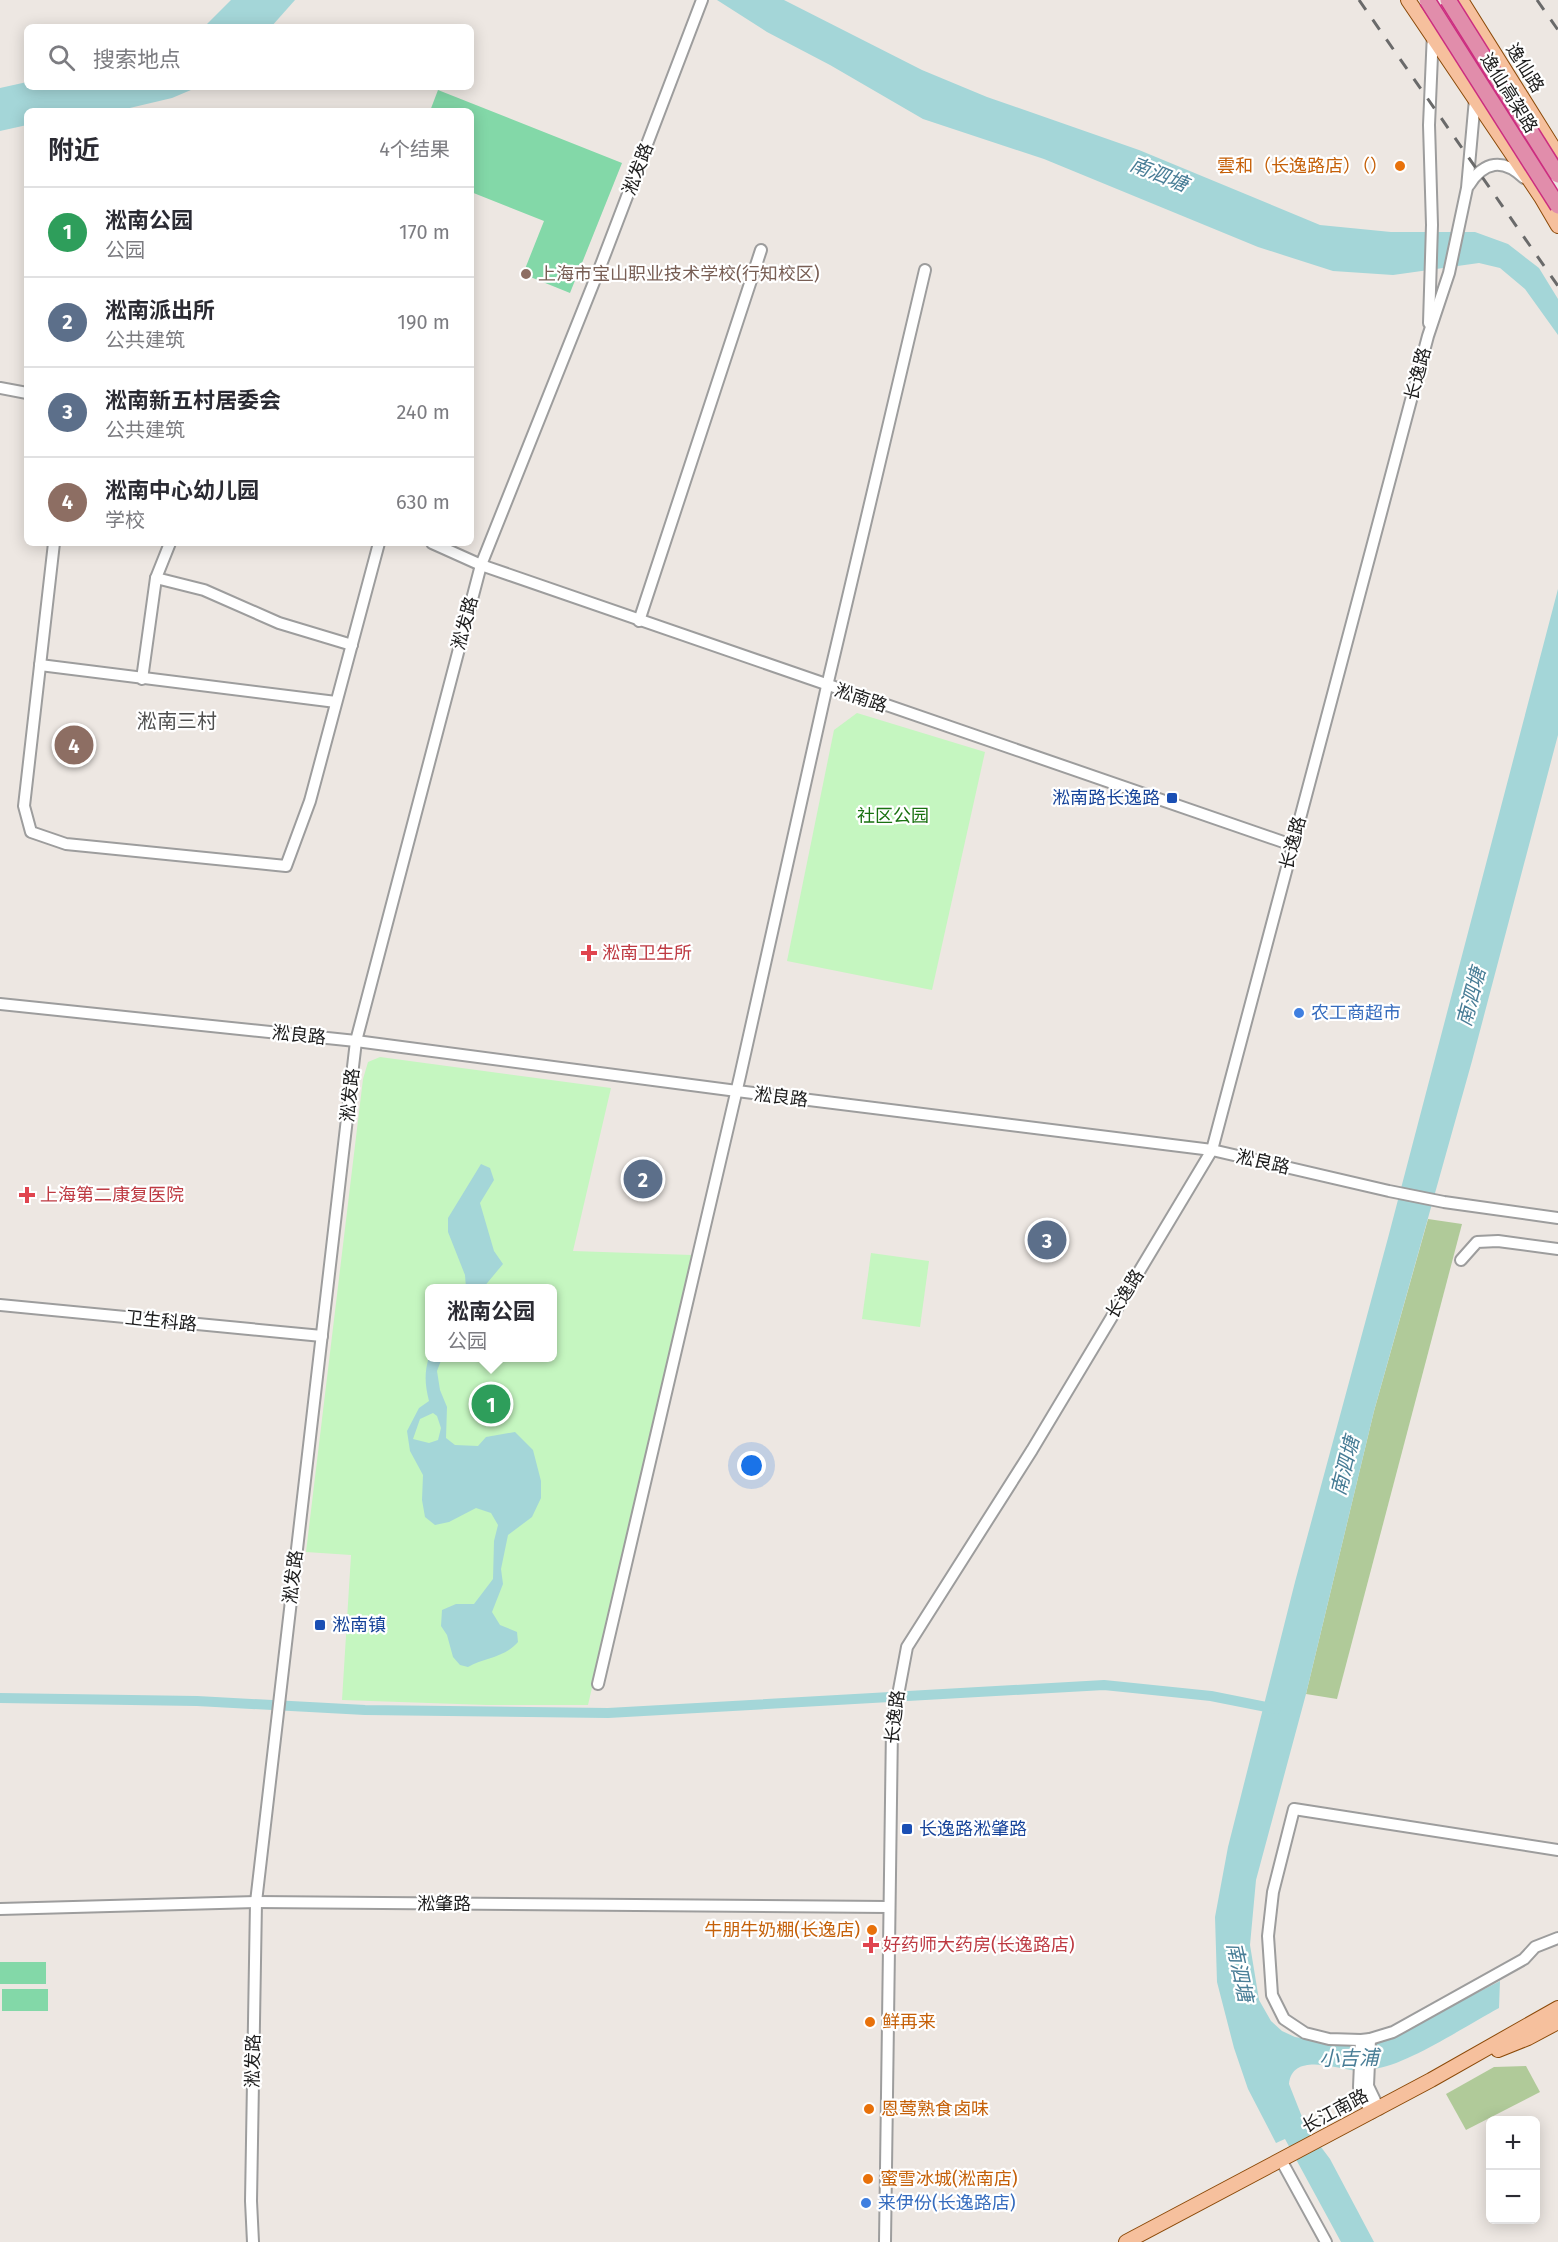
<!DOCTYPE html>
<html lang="zh">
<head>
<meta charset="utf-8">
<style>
	:root { --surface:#fff; --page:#f2f2f3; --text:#2b2b33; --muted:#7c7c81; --line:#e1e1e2; --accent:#b45309 }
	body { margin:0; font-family:"Fira Sans","Noto Sans SC",sans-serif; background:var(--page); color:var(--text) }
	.controls { position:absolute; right:18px; bottom:18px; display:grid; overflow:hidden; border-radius:9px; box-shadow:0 3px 15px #0003 }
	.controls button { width:54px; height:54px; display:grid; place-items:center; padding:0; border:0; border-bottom:2px solid var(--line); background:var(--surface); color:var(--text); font:30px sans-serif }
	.you { position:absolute; left:752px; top:1466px; width:21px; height:21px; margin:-15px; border:4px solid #fff; border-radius:50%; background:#1a73e8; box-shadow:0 0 0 9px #1a73e833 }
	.badge { display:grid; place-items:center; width:39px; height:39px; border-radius:50%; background:var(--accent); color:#fff; font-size:20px; font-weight:700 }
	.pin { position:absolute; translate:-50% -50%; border:3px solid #fff; box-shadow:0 2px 6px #0006 }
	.popup { position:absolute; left:425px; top:1284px; width:132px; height:78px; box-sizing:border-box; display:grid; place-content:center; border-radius:9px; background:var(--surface); filter:drop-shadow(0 2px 4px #0005); font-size:20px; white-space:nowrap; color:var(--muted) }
	.popup b { font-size:22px; color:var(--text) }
	.popup::after { content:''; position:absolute; left:50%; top:100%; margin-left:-12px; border:12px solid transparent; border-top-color:var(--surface) }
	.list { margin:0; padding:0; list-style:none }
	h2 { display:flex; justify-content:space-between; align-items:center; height:78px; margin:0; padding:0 24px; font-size:26px }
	h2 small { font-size:20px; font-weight:400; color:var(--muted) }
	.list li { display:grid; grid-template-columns:39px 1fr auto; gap:18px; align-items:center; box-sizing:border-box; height:90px; padding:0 24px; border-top:2px solid var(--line) }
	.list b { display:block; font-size:22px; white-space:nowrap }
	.list p { margin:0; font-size:20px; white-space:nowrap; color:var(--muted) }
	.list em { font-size:20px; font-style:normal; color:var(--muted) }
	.icon { flex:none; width:33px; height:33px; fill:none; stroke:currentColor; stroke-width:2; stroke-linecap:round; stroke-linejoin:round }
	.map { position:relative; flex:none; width:1558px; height:2242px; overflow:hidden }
	.search { position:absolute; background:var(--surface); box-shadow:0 3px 15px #0003; left:24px; top:24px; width:450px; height:66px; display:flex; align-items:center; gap:15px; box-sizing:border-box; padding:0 21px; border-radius:9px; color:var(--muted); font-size:22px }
	.panel { position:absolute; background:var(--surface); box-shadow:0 3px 15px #0003; left:24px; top:108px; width:450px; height:438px; border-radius:9px }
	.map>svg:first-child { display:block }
</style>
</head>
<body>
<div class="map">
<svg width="1558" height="2242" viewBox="0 0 1558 2242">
	<rect width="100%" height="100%" fill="#ede7e2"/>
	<g fill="#b0ca99">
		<path d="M1428 1219 1462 1224 1337 1699 1306 1694 1374 1411Z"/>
		<path d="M1526 2066 1540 2092 1466 2130 1446 2094 1494 2067Z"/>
	</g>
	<g fill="#c5f6c0" fill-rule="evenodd">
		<path d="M857 713 985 752 932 990 787 961 834 730Z"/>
		<path d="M380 1057 611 1088 573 1251 692 1255 588 1705H487L342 1700 351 1555 306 1552 363 1079 368 1062ZM430 1288H552V1358H430Z"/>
		<path d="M871 1253 929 1261 920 1327 862 1319Z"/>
	</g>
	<g fill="#83d8a8">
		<path d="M438 90 622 163 570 293 523 274 544 221 471 192V111H430Z"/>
		<rect x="0" y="1962" width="46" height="22"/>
		<rect x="2" y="1989" width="46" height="22"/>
	</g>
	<g fill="#a4d6d8" fill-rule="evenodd">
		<path d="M231 0H295L271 27H204Z"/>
		<path d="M717 0H784L922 70 987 97 1139 150 1320 225 1391 232H1475L1508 244 1539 268 1558 299V335L1525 289 1500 268 1479 263 1393 275 1333 271 1258 247 1044 159 923 119 830 65 767 32Z"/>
		<path d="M27 82V87H198L172 98 117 111H27V125L0 131V88Z"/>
		<path d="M1558 589V735L1472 1061 1374 1411 1306 1694 1256 1880 1250 1945 1259 2000 1271 2021 1282 2031 1295 2037 1329 2043 1350 2046 1381 2042 1500 1981 1499 2008C1467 2025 1407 2065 1374 2069 1367 2070 1358 2072 1351 2070 1331 2067 1292 2054 1289 2084L1306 2127 1330 2159 1374 2242H1341L1285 2139 1276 2143 1248 2089 1234 2048 1217 1982 1215 1917 1228 1847 1295 1582 1388 1238Z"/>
		<path d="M481 1164 490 1168 494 1180 480 1203 494 1251 503 1264 483 1288H466L465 1275 448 1232V1218Z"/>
		<path d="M429 1357 442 1358 437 1371 440 1390 447 1407 446 1438 455 1445 478 1446 486 1437 515 1432 533 1450 541 1481V1498L532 1517 508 1535 501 1569 503 1584 492 1612 500 1625 517 1632 518 1642C504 1658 485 1657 468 1667L460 1665 453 1657 447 1635 441 1626 442 1610 456 1604H474L493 1579 494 1541 498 1525 491 1513 476 1508 449 1522 435 1525 425 1517 422 1500 423 1475 410 1451 407 1431 419 1408 429 1401C425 1385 424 1373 429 1357ZM433 1413 437 1416 441 1428 438 1440 429 1443 413 1439 420 1419Z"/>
	</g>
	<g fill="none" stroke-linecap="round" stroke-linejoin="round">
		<path stroke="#a4d6d8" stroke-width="10" d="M0 1698 197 1701 365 1710 608 1713 1104 1685 1211 1696 1276 1709"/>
		<g stroke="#9d9d9d" stroke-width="14">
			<g id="minor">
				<path d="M1469 185C1484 161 1503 158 1524 178"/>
				<path d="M1429 323 1432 225 1429 125 1434 9"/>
				<path d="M0 388 27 393"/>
				<path d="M54 543 24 806 31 832 66 844 286 866 310 801 379 543"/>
				<path d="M170 543 156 578 204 590 279 623 352 645"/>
				<path d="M432 543 481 565 1292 845"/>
				<path d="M639 621 761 250"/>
				<path d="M40 665 336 702"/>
				<path d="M142 679 156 578"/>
				<path d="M0 1004 356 1041 737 1091 1212 1150 1389 1191 1444 1202 1558 1218"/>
				<path d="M1461 1260 1477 1242 1498 1241 1558 1249"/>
				<path d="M0 1305 322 1336"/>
				<path d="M598 1684 740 1076 827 686 925 270"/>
				<path d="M1558 1850 1294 1809 1273 1892 1268 1936 1272 1995 1284 2019 1305 2033 1329 2039 1361 2040 1370 2039 1393 2032 1524 1959 1535 1947 1558 1938"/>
				<path d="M0 1909 256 1902 888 1907"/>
				<path d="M1370 2039 1368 2086 1379 2109"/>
				<path d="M1361 2040 1359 2087 1371 2113"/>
				<path d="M1281 2160 1326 2242"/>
				<path d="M253 2242 251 2201 256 1902 356 1041 481 565 602 262 702 0"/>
				<path d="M885 2242 892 1727 907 1647 1032 1450 1212 1150 1428 336 1449 273 1467 188 1475 99 1486 58"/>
			</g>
		</g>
		<g stroke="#8b4908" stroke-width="16">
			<g id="major">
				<path d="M1408 0 1541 197 1558 226"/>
				<path d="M1461 0 1558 155"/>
				<path d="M1498 2050 1528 2038 1558 2022"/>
				<path d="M1126 2242 1431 2080 1558 2008"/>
			</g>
		</g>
		<use href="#minor" stroke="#fff" stroke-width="10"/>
		<use href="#major" stroke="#f6c09d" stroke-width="14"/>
		<g stroke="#6a6a6a" stroke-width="3" stroke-dasharray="12 12" stroke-linecap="butt">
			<path d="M1359 0 1558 286"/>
			<path d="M1537 0 1558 30"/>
		</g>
		<g stroke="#cc2d80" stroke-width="18" stroke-linecap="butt">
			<g id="highway-bridge">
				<path d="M1427 0 1558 206"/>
				<path d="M1448 0 1558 175"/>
			</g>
		</g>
		<use href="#highway-bridge" stroke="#e18dab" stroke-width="15"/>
	</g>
	<g fill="#e8710a" stroke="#fff" stroke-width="2">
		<circle cx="1400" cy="166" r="6"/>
		<circle cx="872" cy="1930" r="6"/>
		<circle cx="870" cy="2022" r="6"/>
		<circle cx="869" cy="2109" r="6"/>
		<circle cx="868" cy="2179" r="6"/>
	</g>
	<circle fill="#8d6e63" stroke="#fff" stroke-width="2" cx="526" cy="274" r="6"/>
	<g fill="#1a4fb4" stroke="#fff" stroke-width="2">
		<rect x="1166" y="792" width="12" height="12" rx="3"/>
		<rect x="314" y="1619" width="12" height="12" rx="3"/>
		<rect x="901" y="1823" width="12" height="12" rx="3"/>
	</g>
	<g fill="#e0444e" stroke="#fff" stroke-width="2">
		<path d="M586 944h6v6h6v6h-6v6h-6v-6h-6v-6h6z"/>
		<path d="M24 1186h6v6h6v6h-6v6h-6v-6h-6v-6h6z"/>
		<path d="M868 1936h6v6h6v6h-6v6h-6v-6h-6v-6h6z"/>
	</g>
	<g fill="#3f7fe0" stroke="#fff" stroke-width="2">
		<circle cx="1299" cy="1013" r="6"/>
		<circle cx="866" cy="2203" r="6"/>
	</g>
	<g text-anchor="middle" stroke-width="4.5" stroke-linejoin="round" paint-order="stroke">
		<g font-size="18" fill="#1c1c1c" stroke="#fff">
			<text transform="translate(1525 68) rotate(58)" y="6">逸仙路</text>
			<text transform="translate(1509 93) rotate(58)" y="6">逸仙高架路</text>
			<text transform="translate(638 169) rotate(-69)" y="6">淞发路</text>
			<text transform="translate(1418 374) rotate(-75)" y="6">长逸路</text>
			<text transform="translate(465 623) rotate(-75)" y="6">淞发路</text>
			<text transform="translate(861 698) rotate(19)" y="6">淞南路</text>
			<text transform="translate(1293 843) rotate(-75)" y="6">长逸路</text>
			<text transform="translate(299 1035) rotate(6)" y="6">淞良路</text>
			<text transform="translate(350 1095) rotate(-84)" y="6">淞发路</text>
			<text transform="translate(781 1097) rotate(7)" y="6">淞良路</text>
			<text transform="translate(1263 1162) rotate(13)" y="6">淞良路</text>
			<text transform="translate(1125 1294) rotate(-58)" y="6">长逸路</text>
			<text transform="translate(161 1321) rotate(6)" y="6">卫生科路</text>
			<text transform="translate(293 1577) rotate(-83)" y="6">淞发路</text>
			<text transform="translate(895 1717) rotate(-83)" y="6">长逸路</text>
			<text x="444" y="1910">淞肇路</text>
			<text transform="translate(253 2061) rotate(-89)" y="6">淞发路</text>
			<text transform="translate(1335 2111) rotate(-28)" y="6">长江南路</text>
		</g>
		<g font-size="18" fill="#c56008" stroke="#fff" text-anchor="start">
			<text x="1388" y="172" text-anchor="end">雲和（长逸路店）（）</text>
			<text x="860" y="1936" text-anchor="end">牛朋牛奶棚(长逸店)</text>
			<text x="882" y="2028">鲜再来</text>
			<text x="881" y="2115">恩莺熟食卤味</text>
			<text x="880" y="2185">蜜雪冰城(淞南店)</text>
		</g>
		<g font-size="18" fill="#785e54" stroke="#fff" text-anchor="start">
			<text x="538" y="280">上海市宝山职业技术学校(行知校区)</text>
		</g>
		<g font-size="18" fill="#164399" stroke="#fff" text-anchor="start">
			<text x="1160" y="804" text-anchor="end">淞南路长逸路</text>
			<text x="332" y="1631">淞南镇</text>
			<text x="919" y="1835">长逸路淞肇路</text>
		</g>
		<g font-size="18" fill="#1a7211" stroke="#fff">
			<text x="893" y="822">社区公园</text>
		</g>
		<g font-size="18" fill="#be3a42" stroke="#fff" text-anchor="start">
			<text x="602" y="959">淞南卫生所</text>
			<text x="40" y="1201">上海第二康复医院</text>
			<text x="883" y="1951">好药师大药房(长逸路店)</text>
		</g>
		<g font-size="18" fill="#366cbe" stroke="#fff" text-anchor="start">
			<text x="1311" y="1019">农工商超市</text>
			<text x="878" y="2209">来伊份(长逸路店)</text>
		</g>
		<g font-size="20" font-style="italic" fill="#487d96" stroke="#fff">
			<text transform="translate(1159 174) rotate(22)" y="7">南泗塘</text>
			<text transform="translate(1471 997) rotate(-75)" y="7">南泗塘</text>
			<text transform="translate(1345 1466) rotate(-76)" y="7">南泗塘</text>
			<text transform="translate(1240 1972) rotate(78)" y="7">南泗塘</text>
			<text transform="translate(1349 2058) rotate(-1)" y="7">小吉浦</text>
		</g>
		<g font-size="20" fill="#4f4f4f" stroke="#fff">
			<text x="177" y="728">淞南三村</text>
		</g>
	</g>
</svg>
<div class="controls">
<button>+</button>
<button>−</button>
</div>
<div class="you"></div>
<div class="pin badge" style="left:491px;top:1404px;background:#2e9e5b">1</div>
<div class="popup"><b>淞南公园</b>公园</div>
<div class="pin badge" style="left:643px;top:1179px;background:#5c6f8a">2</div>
<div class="pin badge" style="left:1047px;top:1240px;background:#5c6f8a">3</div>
<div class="pin badge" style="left:74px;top:745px;background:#8d6e63">4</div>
<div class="search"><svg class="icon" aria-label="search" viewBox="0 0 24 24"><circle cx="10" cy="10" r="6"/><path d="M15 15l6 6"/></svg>搜索地点</div>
<section class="panel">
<h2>附近<small>4个结果</small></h2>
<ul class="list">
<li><span class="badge" style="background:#2e9e5b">1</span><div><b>淞南公园</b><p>公园</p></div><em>170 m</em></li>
<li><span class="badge" style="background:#5c6f8a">2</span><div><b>淞南派出所</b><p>公共建筑</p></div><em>190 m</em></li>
<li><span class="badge" style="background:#5c6f8a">3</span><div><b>淞南新五村居委会</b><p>公共建筑</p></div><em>240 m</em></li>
<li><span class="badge" style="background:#8d6e63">4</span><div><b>淞南中心幼儿园</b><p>学校</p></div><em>630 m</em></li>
</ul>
</section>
</div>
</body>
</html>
